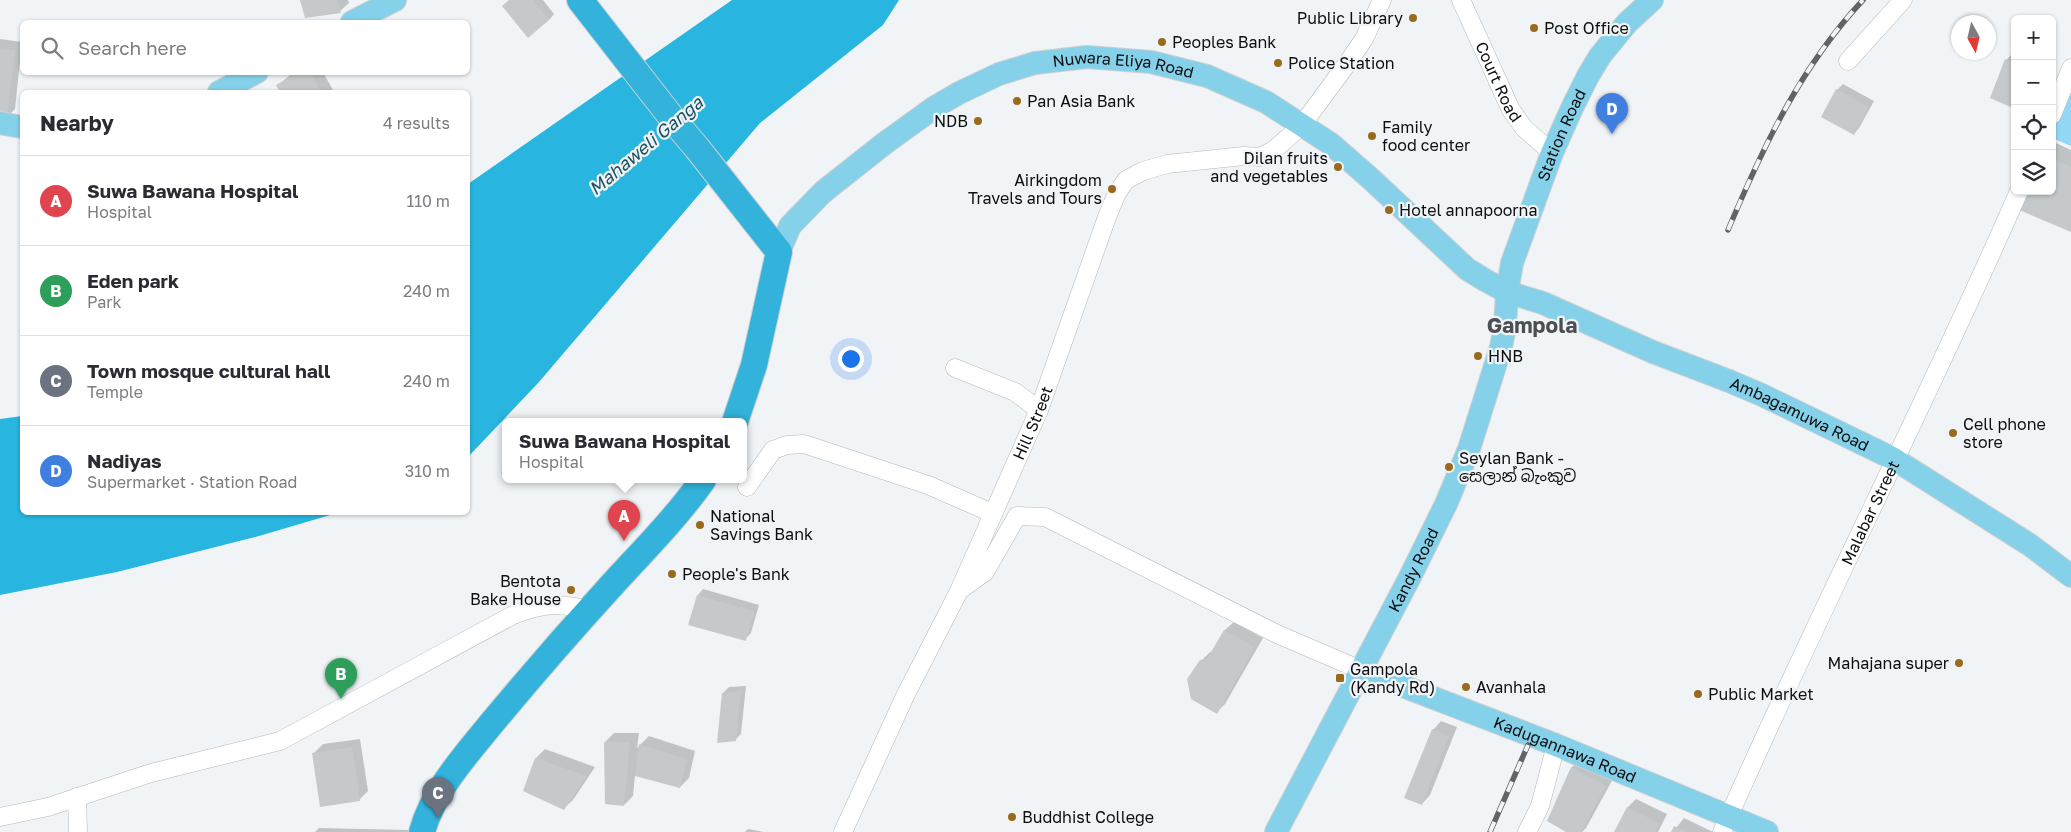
<!DOCTYPE html>
<html lang="en">
<head>
<meta charset="utf-8">
<style>
	:root { --surface:#fff; --page:#f7f7f7; --text:#2b2b33; --muted:#7c7c81; --line:#e1e1e2; --accent:#111827 }
	body { margin:0; font-family:"Golos Text","Noto Sans Sinhala",sans-serif; background:var(--page); color:var(--text) }
	.controls { position:absolute; right:15px; top:15px; display:grid; overflow:hidden; border-radius:8px; box-shadow:0 1px 4px #0004 }
	.controls button { width:45px; height:45px; display:grid; place-items:center; padding:0; border:0; border-bottom:1px solid var(--line); background:var(--surface); color:var(--text); font:25px sans-serif }
	.compass { position:absolute; left:1951px; top:15px; width:45px; height:45px; border-radius:50%; background:var(--surface); box-shadow:0 1px 4px #0004; rotate:172deg }
	.you { position:absolute; left:850px; top:358px; width:18px; height:18px; margin:-12px; border:4px solid #fff; border-radius:50%; background:#1a73e8; box-shadow:0 0 0 8px #1a73e833 }
	.badge { display:grid; place-items:center; width:32px; height:32px; border-radius:50%; background:var(--accent); color:#fff; font-size:16px; font-weight:700 }
	.pin { position:absolute; translate:-50% -41px; filter:drop-shadow(0 1px 2px #0008) }
	.pin::after { content:''; position:absolute; top:26px; width:18px; height:15px; background:inherit; clip-path:polygon(0 0,100% 0,50% 100%) }
	.popup { position:absolute; left:502px; top:418px; width:245px; height:65px; box-sizing:border-box; display:grid; place-content:center; border-radius:8px; background:var(--surface); filter:drop-shadow(0 1px 4px #0005); font-size:16px; white-space:nowrap; color:var(--muted) }
	.popup b { font-size:19px; color:var(--text) }
	.popup::after { content:''; position:absolute; left:50%; top:100%; margin-left:-10px; border:10px solid transparent; border-top-color:var(--surface) }
	.list { margin:0; padding:0; list-style:none }
	h2 { display:flex; justify-content:space-between; align-items:center; height:65px; margin:0; padding:0 20px; font-size:21px }
	h2 small { font-size:16px; font-weight:400; color:var(--muted) }
	.list li { display:grid; grid-template-columns:32px 1fr auto; gap:15px; align-items:center; box-sizing:border-box; height:90px; padding:0 20px; border-top:1px solid var(--line) }
	.list b { display:block; font-size:19px; white-space:nowrap }
	.list p { margin:0; font-size:16px; white-space:nowrap; color:var(--muted) }
	.list em { font-size:16px; font-style:normal; color:var(--muted) }
	.icon { flex:none; width:28px; height:28px; fill:none; stroke:currentColor; stroke-width:2; stroke-linecap:round; stroke-linejoin:round }
	.map { position:relative; flex:none; width:2071px; height:832px; overflow:hidden }
	.search { position:absolute; background:var(--surface); box-shadow:0 1px 4px #0004; left:20px; top:20px; width:450px; height:55px; display:flex; align-items:center; gap:12px; box-sizing:border-box; padding:0 18px; border-radius:8px; color:var(--muted); font-size:19px }
	.panel { position:absolute; background:var(--surface); box-shadow:0 1px 4px #0004; left:20px; top:90px; width:450px; height:425px; border-radius:8px }
	.map>svg:first-child { display:block }
</style>
</head>
<body>
<div class="map">
<svg width="2071" height="832" viewBox="0 0 2071 832">
	<rect width="100%" height="100%" fill="#f0f4f6"/>
	<path fill="#92d8f4" d="M2071 80V146L2052 138V135Z"/>
	<g fill="#28b6e1">
		<path d="M732 0H899L883 25 760 123 539 382 468 457V184Z"/>
		<path d="M22 416V512L337 513 259 536 117 572 0 595V419Z"/>
	</g>
	<g fill="#0003">
		<path d="M302 0H348L349 3 340 11Z"/>
		<path d="M510 0H543L554 14 549 20Z"/>
		<path d="M0 39 22 42 15 109 6 118 0 117Z"/>
		<path d="M2015 51V108L2006 60Z"/>
		<path d="M294 72H323L334 92H281L278 85Z"/>
		<path d="M1843 84 1874 101 1859 128 1854 134 1837 90Z"/>
		<path d="M2056 143 2071 150V230L2052 191V147Z"/>
		<path d="M703 589 759 605 751 633 745 639 690 624 698 595Z"/>
		<path d="M1234 622 1263 638 1225 704 1217 712 1201 661 1210 652H1213L1225 630Z"/>
		<path d="M746 686 741 734 735 740 723 693 729 687Z"/>
		<path d="M1441 721 1457 727 1430 795 1422 804 1433 730Z"/>
		<path d="M614 733H639L637 748 649 736 695 751 689 778 680 787 635 775 633 796 624 805 605 742Z"/>
		<path d="M360 739 368 791 359 800 314 753 323 744Z"/>
		<path d="M545 749 595 767 573 800 564 808 524 791 536 758Z"/>
		<path d="M1580 759 1614 777 1586 828 1582 832H1568L1572 767Z"/>
		<path d="M1636 799 1667 814 1658 832H1616L1628 807Z"/>
		<path d="M1684 818 1713 832H1673Z"/>
		<path d="M319 828 409 830V832H315Z"/>
		<path d="M748 829 764 832H745Z"/>
	</g>
	<g fill="#c5c9cb">
		<path d="M300 0H337L341 13 305 18Z"/>
		<path d="M509 0H533L549 20 528 38 502 6Z"/>
		<path d="M0 48 15 50 7 119 0 118Z"/>
		<path d="M2005 59 2015 63V109L1990 98Z"/>
		<path d="M300 72H310L321 92H280L276 85Z"/>
		<path d="M1836 89 1869 107 1854 135 1821 117Z"/>
		<path d="M2052 158 2071 167V232L2019 210 2028 191H2052Z"/>
		<path d="M697 595 754 611 746 641 688 625Z"/>
		<path d="M1224 630 1255 647 1217 714 1191 699 1187 679 1200 660 1207 659Z"/>
		<path d="M741 691 736 741 717 743 722 693Z"/>
		<path d="M1432 729 1449 736 1422 805 1404 798Z"/>
		<path d="M604 742H630L624 806 605 804Z"/>
		<path d="M639 744 687 759 680 788 635 776Z"/>
		<path d="M352 747 360 801 320 807 312 753Z"/>
		<path d="M535 758 587 776 564 810 523 791Z"/>
		<path d="M1571 767 1606 786 1581 832H1566L1547 821Z"/>
		<path d="M1627 807 1659 823 1655 832H1614Z"/>
		<path d="M1674 826 1687 832H1671Z"/>
	</g>
	<g fill="none" stroke-linecap="round" stroke-linejoin="round">
		<g stroke="#b4b8ba" stroke-width="19">
			<g id="minor">
				<path id="s1" d="M1461 0 1511 110 1524 128 1552 153"/>
				<path d="M1848 61 1903 0"/>
				<path d="M2052 115 2071 68"/>
				<path d="M955 368 1015 392 1039 410"/>
				<path d="M747 487 773 450 787 445 804 444 928 485 992 513"/>
				<path d="M960 590 985 572 1017 516 1045 517 1277 634 1361 670"/>
				<path d="M77 797 78 832"/>
				<path d="M0 817 48 807 151 773 280 741 513 615C542 604 559 602 589 610"/>
				<path id="s2" d="M843 832 905 696 959 591 1039 410 1107 217 1117 193 1126 180 1143 171 1167 164 1244 156 1260 157 1274 150 1302 125 1344 68 1364 39 1382 0"/>
				<path d="M1527 832 1540 806 1556 745"/>
				<path id="s3" d="M1722 832C1816 616 1925 407 2019 191"/>
			</g>
		</g>
		<g stroke="#cfcfcf" stroke-width="24">
			<g id="major">
				<path d="M352 22 395 0"/>
				<path d="M219 92 257 72"/>
				<path d="M0 123 22 127"/>
				<path id="s4" d="M779 252 790 226 823 192 885 143 935 107 959 93 999 74 1035 63 1087 57 1151 62 1207 76 1266 102 1331 144 1371 179 1450 253 1467 269 1485 280 1507 292 1543 303 1653 352"/>
				<path id="s5" d="M1729 381 1762 395 1894 459 2030 545 2071 576"/>
				<path id="s6" d="M1361 670 1556 745 1767 832"/>
				<path id="s7" d="M1276 832 1410 577 1446 504 1469 449 1501 347 1505 327 1507 292 1512 263 1552 153 1572 108 1588 76 1600 56 1627 23 1652 0"/>
			</g>
		</g>
		<g stroke="#cfcfcf" stroke-width="28">
			<g id="highway">
				<path d="M580 0 675 122 697 148 779 252 754 365 735 422"/>
				<path d="M422 832C433 791 465 756 491 724 530 677 570 631 611 586 642 552 676 518 703 480"/>
			</g>
		</g>
		<use href="#minor" stroke="#fff" stroke-width="18"/>
		<use href="#major" stroke="#85d1ea" stroke-width="22"/>
		<use href="#highway" stroke="#33b3dc" stroke-width="26"/>
		<g stroke="#616365" stroke-width="5.5">
			<g id="rail">
				<path d="M1728 230C1763 147 1801 66 1863 0"/>
				<path d="M1490 832 1528 745"/>
			</g>
		</g>
		<use href="#rail" stroke="#f0f4f6" stroke-width="4" stroke-dasharray="11" stroke-linecap="butt"/>
		<g stroke="#cfcfcf" stroke-width="24" stroke-linecap="butt">
			<path id="major-bridge" d="M1653 352 1729 381"/>
		</g>
		<use href="#major-bridge" stroke="#85d1ea" stroke-width="22"/>
	</g>
	<g fill="#996a1b" stroke="#f0f4f6" stroke-width="2">
		<circle cx="1413" cy="18" r="5"/>
		<circle cx="1534" cy="28" r="5"/>
		<circle cx="1162" cy="42" r="5"/>
		<circle cx="1278" cy="63" r="5"/>
		<circle cx="1017" cy="101" r="5"/>
		<circle cx="978" cy="121" r="5"/>
		<circle cx="1372" cy="136" r="5"/>
		<circle cx="1338" cy="167" r="5"/>
		<circle cx="1112" cy="189" r="5"/>
		<circle cx="1389" cy="210" r="5"/>
		<circle cx="1478" cy="356" r="5"/>
		<circle cx="1953" cy="433" r="5"/>
		<circle cx="1449" cy="467" r="5"/>
		<circle cx="700" cy="525" r="5"/>
		<circle cx="672" cy="574" r="5"/>
		<circle cx="571" cy="590" r="5"/>
		<circle cx="1959" cy="663" r="5"/>
		<rect x="1335" y="673" width="10" height="10" rx="2.5"/>
		<circle cx="1466" cy="687" r="5"/>
		<circle cx="1698" cy="694" r="5"/>
		<circle cx="1012" cy="817" r="5"/>
	</g>
	<g text-anchor="middle" stroke-width="4.5" stroke-linejoin="round" paint-order="stroke">
		<g font-size="16" fill="#0d0e0f" stroke="#f0f4f6" text-anchor="start">
			<text x="1403" y="24" text-anchor="end">Public Library</text>
			<text x="1544" y="34">Post Office</text>
			<text x="1172" y="48">Peoples Bank</text>
			<text x="1288" y="69">Police Station</text>
			<text x="1027" y="107">Pan Asia Bank</text>
			<text x="968" y="127" text-anchor="end">NDB</text>
			<text x="1382" y="133">Family<tspan x="1382" dy="18">food center</tspan></text>
			<text x="1328" y="164" text-anchor="end">Dilan fruits<tspan x="1328" dy="18">and vegetables</tspan></text>
			<text x="1102" y="186" text-anchor="end">Airkingdom<tspan x="1102" dy="18">Travels and Tours</tspan></text>
			<text x="1399" y="216">Hotel annapoorna</text>
			<text x="1488" y="362">HNB</text>
			<text x="1963" y="430">Cell phone<tspan x="1963" dy="18">store</tspan></text>
			<text x="1459" y="464">Seylan Bank -<tspan x="1459" dy="18">සෙලාන් බැංකුව</tspan></text>
			<text x="710" y="522">National<tspan x="710" dy="18">Savings Bank</tspan></text>
			<text x="682" y="580">People's Bank</text>
			<text x="561" y="587" text-anchor="end">Bentota<tspan x="561" dy="18">Bake House</tspan></text>
			<text x="1949" y="669" text-anchor="end">Mahajana super</text>
			<text x="1350" y="675">Gampola<tspan x="1350" dy="18">(Kandy Rd)</tspan></text>
			<text x="1476" y="693">Avanhala</text>
			<text x="1708" y="700">Public Market</text>
			<text x="1022" y="823">Buddhist College</text>
		</g>
		<g font-size="16" fill="#0d0e0f" stroke="#f0f4f6">
			<text dy="6" stroke="none"><textPath href="#s4" startOffset="415">Nuwara Eliya Road</textPath></text>
			<text dy="6" stroke="none"><textPath href="#s1" startOffset="90">Court Road</textPath></text>
			<text dy="6" stroke="none"><textPath href="#s7" startOffset="758">Station Road</textPath></text>
			<text dy="6" stroke="none"><textPath href="#s5" startOffset="78">Ambagamuwa Road</textPath></text>
			<text dy="6" stroke="none"><textPath href="#s2" startOffset="451">Hill Street</textPath></text>
			<text dy="6" stroke="none"><textPath href="#s3" startOffset="352">Malabar Street</textPath></text>
			<text dy="6" stroke="none"><textPath href="#s7" startOffset="296">Kandy Road</textPath></text>
			<text dy="6" stroke="none"><textPath href="#s6" startOffset="219">Kadugannawa Road</textPath></text>
		</g>
		<g font-size="18" font-style="italic" fill="#1c5264" stroke="#f0f4f6">
			<text transform="translate(646 146) rotate(-40)" y="6">Mahaweli Ganga</text>
		</g>
		<g font-size="21" font-weight="bold" fill="#4c4f51" stroke="#f0f4f6">
			<text x="1532" y="333">Gampola</text>
		</g>
	</g>
</svg>
<div class="controls">
<button>+</button>
<button>−</button>
<button><svg class="icon" aria-label="locate" viewBox="0 0 24 24"><circle cx="12" cy="12" r="6"/><path d="M12 2v4M12 18v4M2 12h4M18 12h4"/></svg></button>
<button><svg class="icon" aria-label="layers" viewBox="0 0 24 24"><path d="M12 4l9 5-9 5-9-5zM3 14l9 5 9-5"/></svg></button>
</div>
<svg class="compass" viewBox="-18 -18 36 36"><path d="M0-13l5 13h-10z" fill="#e53935"/><path d="M0 13l5-13h-10z" fill="#7c7c81"/></svg>
<div class="you"></div>
<div class="pin badge" style="left:624px;top:541px;background:#e0444e">A</div>
<div class="popup"><b>Suwa Bawana Hospital</b>Hospital</div>
<div class="pin badge" style="left:341px;top:699px;background:#2e9e5b">B</div>
<div class="pin badge" style="left:438px;top:818px;background:#6b7280">C</div>
<div class="pin badge" style="left:1612px;top:134px;background:#3f7fe0">D</div>
<div class="search"><svg class="icon" aria-label="search" viewBox="0 0 24 24"><circle cx="10" cy="10" r="6"/><path d="M15 15l6 6"/></svg>Search here</div>
<section class="panel">
<h2>Nearby<small>4 results</small></h2>
<ul class="list">
<li><span class="badge" style="background:#e0444e">A</span><div><b>Suwa Bawana Hospital</b><p>Hospital</p></div><em>110 m</em></li>
<li><span class="badge" style="background:#2e9e5b">B</span><div><b>Eden park</b><p>Park</p></div><em>240 m</em></li>
<li><span class="badge" style="background:#6b7280">C</span><div><b>Town mosque cultural hall</b><p>Temple</p></div><em>240 m</em></li>
<li><span class="badge" style="background:#3f7fe0">D</span><div><b>Nadiyas</b><p>Supermarket · Station Road</p></div><em>310 m</em></li>
</ul>
</section>
</div>
</body>
</html>
